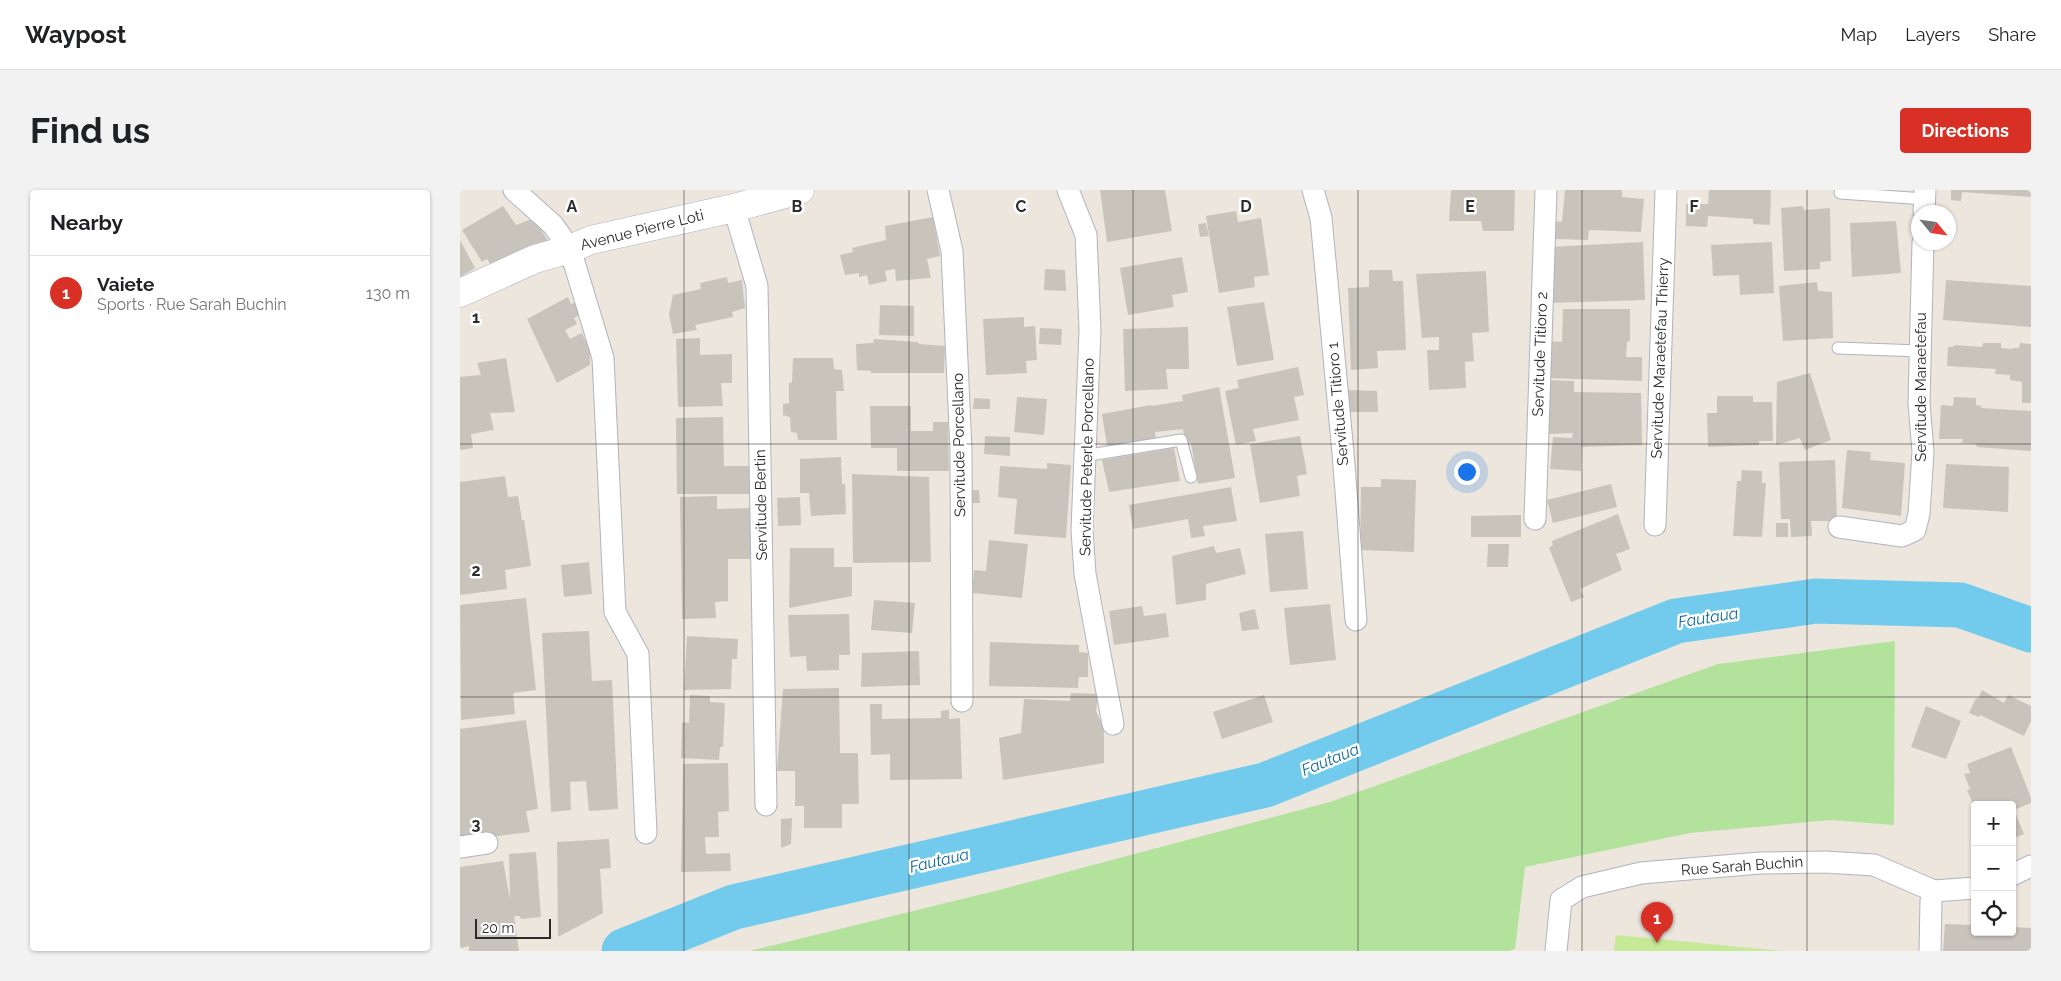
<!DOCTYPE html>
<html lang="en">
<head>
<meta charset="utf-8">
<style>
	:root { --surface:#fff; --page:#f2f2f2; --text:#202124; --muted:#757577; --line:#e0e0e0; --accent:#d93025 }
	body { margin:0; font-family:Raleway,sans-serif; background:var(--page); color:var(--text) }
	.controls { position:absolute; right:15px; bottom:15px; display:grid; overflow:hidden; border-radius:5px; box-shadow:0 1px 4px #0004 }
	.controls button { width:45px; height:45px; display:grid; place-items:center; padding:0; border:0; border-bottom:1px solid var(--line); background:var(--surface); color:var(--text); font:25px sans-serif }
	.compass { position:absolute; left:1451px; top:15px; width:45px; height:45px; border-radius:50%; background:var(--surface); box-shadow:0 1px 4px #0004; rotate:119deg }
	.scale { position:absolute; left:15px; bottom:12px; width:76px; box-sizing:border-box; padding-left:5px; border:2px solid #2b2b2b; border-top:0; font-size:14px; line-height:18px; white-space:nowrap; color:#2b2b2b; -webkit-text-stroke:4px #fff; paint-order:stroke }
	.you { position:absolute; left:1006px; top:281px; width:18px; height:18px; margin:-12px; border:4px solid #fff; border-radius:50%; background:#1a73e8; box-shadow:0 0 0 8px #1a73e833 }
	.badge { display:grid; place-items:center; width:32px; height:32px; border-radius:50%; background:var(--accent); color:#fff; font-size:16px; font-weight:700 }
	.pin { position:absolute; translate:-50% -41px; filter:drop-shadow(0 1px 2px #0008) }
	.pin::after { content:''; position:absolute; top:26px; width:18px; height:15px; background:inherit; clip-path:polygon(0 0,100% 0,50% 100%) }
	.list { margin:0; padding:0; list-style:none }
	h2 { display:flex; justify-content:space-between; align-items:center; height:65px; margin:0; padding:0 20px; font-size:21px }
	h2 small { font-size:16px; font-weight:400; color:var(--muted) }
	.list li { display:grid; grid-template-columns:32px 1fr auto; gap:15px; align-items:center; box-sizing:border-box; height:75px; padding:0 20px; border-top:1px solid var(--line) }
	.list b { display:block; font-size:19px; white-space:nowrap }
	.list p { margin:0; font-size:16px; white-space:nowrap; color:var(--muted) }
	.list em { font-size:16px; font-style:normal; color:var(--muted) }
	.icon { flex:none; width:28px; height:28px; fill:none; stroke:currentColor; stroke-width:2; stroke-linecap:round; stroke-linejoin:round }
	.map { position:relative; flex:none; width:1571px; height:761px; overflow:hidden; border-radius:5px }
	header { display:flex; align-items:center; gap:30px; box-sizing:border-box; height:70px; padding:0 25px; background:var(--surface); border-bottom:1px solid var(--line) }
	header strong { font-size:24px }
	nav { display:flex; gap:28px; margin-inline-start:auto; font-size:18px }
	.intro { display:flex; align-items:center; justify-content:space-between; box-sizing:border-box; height:120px; padding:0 30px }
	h1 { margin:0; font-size:35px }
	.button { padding:12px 22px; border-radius:5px; background:var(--accent); color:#fff; font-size:18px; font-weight:700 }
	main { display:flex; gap:30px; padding:0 30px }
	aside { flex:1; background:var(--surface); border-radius:5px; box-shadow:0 1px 4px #0004 }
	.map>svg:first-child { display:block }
</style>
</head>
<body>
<header>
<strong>Waypost</strong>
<nav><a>Map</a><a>Layers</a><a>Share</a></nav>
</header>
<div class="intro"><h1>Find us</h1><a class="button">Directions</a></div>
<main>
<aside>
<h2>Nearby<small></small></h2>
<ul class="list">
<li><span class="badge">1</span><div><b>Vaiete</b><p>Sports · Rue Sarah Buchin</p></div><em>130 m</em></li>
</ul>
</aside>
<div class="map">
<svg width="1571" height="761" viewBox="0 0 1571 761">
	<rect width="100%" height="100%" fill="#ece6dd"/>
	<path fill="#b2e29b" d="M1435 451 1434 635 1370 630 1230 643 1065 677 1055 759 1048 761H290L535 701 870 612 1258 474Z"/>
	<path fill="#c5e997" d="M1156 745 1322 761H1154Z"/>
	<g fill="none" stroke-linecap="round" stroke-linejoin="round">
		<path stroke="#72caec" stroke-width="45" d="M164 761 274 717 805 595 1216 431 1356 411 1500 415 1571 440"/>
	</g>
	<g fill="#c8c4bc">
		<path d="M640 0H705L712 41 647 52Z"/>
		<path d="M991 0H1055L1054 41H1023L1021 31H989Z"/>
		<path d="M1105 0H1162V7L1184 9 1181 42 1129 40 1128 50 1094 49 1095 31 1102 32Z"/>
		<path d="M1249 0H1311L1310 35 1293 34V29L1248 26 1247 37 1226 36V14H1248Z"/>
		<path d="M1491 0H1571V7L1502 2 1501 11 1491 10Z"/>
		<path d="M43 16 56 35 74 28 88 51 34 80 27 69 22 72 2 40Z"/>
		<path d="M1343 16 1344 20 1370 18 1371 71 1360 72V79L1324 81 1321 18Z"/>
		<path d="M776 21 778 32 801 28 809 85 794 87 795 97 759 103 746 26Z"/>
		<path d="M473 27 480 66 467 69 471 88 436 91 435 79 425 81 427 91 409 95 407 85 399 87V83L385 85 380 65 393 62 392 58 426 50 425 36Z"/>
		<path d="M1436 31 1441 83 1392 87 1390 33Z"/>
		<path d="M746 33 749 46 740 47 738 34Z"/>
		<path d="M0 50 15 78 0 87Z"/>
		<path d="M1183 52 1185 110 1089 113 1090 57Z"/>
		<path d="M1312 52 1314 103 1280 105 1279 85 1253 86 1251 55Z"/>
		<path d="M722 67 728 102 712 105 714 117 668 125 660 78Z"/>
		<path d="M585 79 605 80 606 101 584 100Z"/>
		<path d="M909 80H932L933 91H943L946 160 917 161 918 178 891 180 888 98 909 97Z"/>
		<path d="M1026 81 1029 142 1012 143 1014 171 1005 172 1006 198 969 200 967 160H979V147L962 148 956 84Z"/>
		<path d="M267 87 268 93 282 90 285 118 272 122 273 127 235 135 237 140 213 144 209 124 213 105 241 99 240 93Z"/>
		<path d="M1486 90 1571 96V137L1483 130Z"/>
		<path d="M1357 92 1358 101 1372 102 1373 148 1323 151 1319 96Z"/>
		<path d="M108 107 111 114 118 111 123 123 114 128 117 134 105 140 110 149 122 143 130 161V175L97 193 67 129Z"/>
		<path d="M804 112 814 170 777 176 767 117Z"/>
		<path d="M420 115 454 116V146L419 145Z"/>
		<path d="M1103 119H1170V151L1167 152 1166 167H1182V191L1086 188V151L1102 152Z"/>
		<path d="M564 127V137L575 136 577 170 566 171 567 183 526 185 523 129Z"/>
		<path d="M728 137 729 179H706L708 199 665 201 663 139Z"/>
		<path d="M580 138 602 139 601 155 579 154Z"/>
		<path d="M240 148V165L272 164V193H261L263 216 218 217 216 149Z"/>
		<path d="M414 149 458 152 459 154 485 156 484 183H411V181L397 180 396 154 413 153Z"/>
		<path d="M1523 153H1541V158L1552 159 1553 158H1559L1560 153 1571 154V213H1562V192L1550 190V185L1535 184 1536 179 1487 176 1488 157H1493L1495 155 1522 157Z"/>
		<path d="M46 168 55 222 30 223 34 240 11 244 13 258 0 260V187L21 185 17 173Z"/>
		<path d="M333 168H373L374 179 382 180 384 201H376L377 250H338L337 243 331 242 330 227 323 225V214L329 213V192L332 193Z"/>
		<path d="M838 177 844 205 834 207 839 230 793 239 796 251 776 255 765 201 779 198 777 190Z"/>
		<path d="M1350 183 1371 250 1345 260 1340 248 1316 255 1317 192Z"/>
		<path d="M1087 190 1114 191V202L1181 203 1182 255 1122 257 1121 281 1090 279 1093 247 1112 248 1113 243 1089 244Z"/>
		<path d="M759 197 775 288 738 294 731 253 725 254 723 239 695 242 696 250 647 256 642 224 691 215V216L723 211 722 205Z"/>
		<path d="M887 200 917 201 918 222H889Z"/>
		<path d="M1257 206H1293V212H1312L1313 251H1299V255L1248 257 1247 223H1257Z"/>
		<path d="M557 207 587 209 584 245 554 242Z"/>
		<path d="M1494 207 1516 208V215L1522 216 1521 218 1571 221V261L1517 257 1516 254 1502 253 1503 249H1479L1481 215 1493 216Z"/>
		<path d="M514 208 530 209V219H513Z"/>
		<path d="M410 216H451V241H473V232H488L489 281H437V258H411Z"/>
		<path d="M263 227 264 276H289V304H217L216 228Z"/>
		<path d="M525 246 550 247V266L524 264Z"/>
		<path d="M840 246 847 284 837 286 840 306 800 313 790 254Z"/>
		<path d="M714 258 720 291 649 302 642 270Z"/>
		<path d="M1387 260 1411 262 1410 270 1445 273 1441 326 1382 318Z"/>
		<path d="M381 267 382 294H385L386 324 351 326 349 303H340V269Z"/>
		<path d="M1375 270 1377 331H1351L1352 346 1331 347 1330 329H1321L1319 272Z"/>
		<path d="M587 273 611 275 606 348 554 344 557 309 538 307 540 276 587 279Z"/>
		<path d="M1486 274 1549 277 1548 322 1483 318Z"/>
		<path d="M1282 280 1302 281V293H1306L1302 347 1273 346 1277 291H1281Z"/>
		<path d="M392 284 469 287 471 372 393 373Z"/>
		<path d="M45 286 48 307 58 306 62 330H64L71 376 45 380 47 399 0 405V292Z"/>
		<path d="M921 289 956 290 954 362 900 360 901 297H921Z"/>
		<path d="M1151 294 1157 317 1093 333 1087 310Z"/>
		<path d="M771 297 777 331 743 336 745 346 731 348 728 329 673 339 669 315Z"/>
		<path d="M511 300H519L520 313H510Z"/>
		<path d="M257 306V319L290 318 291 369H268V411L255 412 256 428 222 429 220 307Z"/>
		<path d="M340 307 341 335 318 336 317 308Z"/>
		<path d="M1158 324 1170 359 1156 364 1162 380 1120 399 1124 407 1111 412 1089 358 1093 355 1092 351Z"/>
		<path d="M1061 325V347H1011V326Z"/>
		<rect x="1316" y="333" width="12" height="14"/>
		<path d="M843 341 848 399 810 402 805 344Z"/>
		<path d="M529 350 568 354 562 408 512 403 514 380 526 381Z"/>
		<path d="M1028 354H1049L1048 377H1027Z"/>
		<path d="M754 356 756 363 780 358 786 384 746 394V410L716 415 712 366Z"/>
		<path d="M330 358H374V377H392V406L329 418Z"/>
		<path d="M129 372 132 404 104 407 101 375Z"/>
		<path d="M66 408 76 500 53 503 55 524 1 530 0 415Z"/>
		<path d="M414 410 455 413 452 443 411 440Z"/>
		<path d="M870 414 876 470 830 475 824 418Z"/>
		<path d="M682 416 684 426 706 423 709 447 654 455 649 421Z"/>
		<path d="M795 419 799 439 782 441 779 423Z"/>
		<path d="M389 424 390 465H379V480L347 481 346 466 330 467 328 425Z"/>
		<path d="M129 441 132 491 152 490 158 619 129 621 126 591 110 592 111 620 91 622 82 443Z"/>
		<path d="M227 446 278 449 277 469H272L271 499 224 500Z"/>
		<path d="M530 452 619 455V462L628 463V487H619L618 498 529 496Z"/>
		<path d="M459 461 460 495 401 497 402 463Z"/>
		<path d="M379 498 380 563H398L399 614H382V638H344V616H335V581H317L323 499Z"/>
		<path d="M1522 500 1544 513 1548 505 1571 516V531L1564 546 1520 525 1519 527 1509 523 1516 508 1518 509Z"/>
		<path d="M611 503 638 504 636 521 644 538V573L543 590 539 548 561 543 564 509 610 511Z"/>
		<path d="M230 505 250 506V512L265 513 263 557H260L259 570 221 568 222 532 229 533Z"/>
		<path d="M804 505 813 532 762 549 753 522Z"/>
		<path d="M410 514H422V529L481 528V521L489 520V529L500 528 502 589 430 590V564L411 565Z"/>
		<path d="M1466 516 1501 531 1486 569 1451 557Z"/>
		<path d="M66 530 78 619 66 621 70 642 0 651V539Z"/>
		<path d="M1551 557 1571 608V613L1554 620 1564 644 1552 649V615H1515V619L1507 600 1510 599 1504 584 1510 583 1507 574Z"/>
		<path d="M268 573 269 621 258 622 259 647H245L246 664 270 663 271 681 221 682 223 574Z"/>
		<path d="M332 628 331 654 321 658V629Z"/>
		<path d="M149 649 151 678 140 679 143 723 98 747 97 652Z"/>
		<path d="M76 662 81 727 61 729 60 726H54L59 761H9V756L0 758V677L43 671 50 709 49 664Z"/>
		<path d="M1485 734 1515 735V742H1552V737L1571 738V761H1483Z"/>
	</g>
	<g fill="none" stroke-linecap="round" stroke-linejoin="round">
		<g stroke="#b1b3be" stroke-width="13">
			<g id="service">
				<path d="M1380 3 1465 9"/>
				<path d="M1378 158 1460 161"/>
				<path d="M624 266 721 250 731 287"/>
			</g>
		</g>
		<g stroke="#b1b3be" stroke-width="23">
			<g id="minor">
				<path d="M54 0 93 35 110 59 143 168 155 422 178 464 186 643"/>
				<path d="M478 0 492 61 501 260 502 511"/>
				<path d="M608 0 626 45 630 140 622 340 625 384 653 534"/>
				<path d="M853 0 861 28 883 263 896 430"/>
				<path d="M274 18 297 96 306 615"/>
				<path d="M1464 22 1465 0"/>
				<path d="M1075 329 1086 0"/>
				<path d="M1195 335 1206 0"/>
				<path d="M1379 337 1442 346 1455 340 1459 324 1463 262 1459 213 1463 52"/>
				<path d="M0 657 27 653"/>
				<path d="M1552 685 1571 676"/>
				<path d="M1096 761 1101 710 1122 697 1181 683 1300 673 1365 672 1414 675 1474 701 1515 698"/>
				<path d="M1470 761 1471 711 1474 701"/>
			</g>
		</g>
		<g stroke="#b1b3be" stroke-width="29">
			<path id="secondary" d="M0 103 75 69 110 59 131 50 274 18 340 0"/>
		</g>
		<use href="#service" stroke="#fff" stroke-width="11"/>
		<use href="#minor" stroke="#fff" stroke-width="21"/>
		<use href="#secondary" stroke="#fff" stroke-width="28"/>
	</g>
	<path fill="none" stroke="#2b2b2b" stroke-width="1" stroke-opacity="0.55" d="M224 0V761M449 0V761M673 0V761M898 0V761M1122 0V761M1347 0V761M0 254H1571M0 507H1571"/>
	<g text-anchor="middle" stroke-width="5" stroke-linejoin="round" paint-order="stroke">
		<g font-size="15" fill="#2b2b2b" stroke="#fff">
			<text transform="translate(182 40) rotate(-14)" y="5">Avenue Pierre Loti</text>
			<text transform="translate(1080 164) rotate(-88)" y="5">Servitude Titioro 2</text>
			<text transform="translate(1200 168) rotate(-88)" y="5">Servitude Maraetefau Thierry</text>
			<text transform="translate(1461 197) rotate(-90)" y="5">Servitude Maraetefau</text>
			<text transform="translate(878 214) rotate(-95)" y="5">Servitude Titioro 1</text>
			<text transform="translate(499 255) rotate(-91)" y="5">Servitude Porcellano</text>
			<text transform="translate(627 267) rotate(-89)" y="5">Servitude Peterle Porcellano</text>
			<text transform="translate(301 315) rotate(-91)" y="5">Servitude Bertin</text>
			<text transform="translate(1282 676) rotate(-4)" y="5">Rue Sarah Buchin</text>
		</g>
		<g font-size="16" font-style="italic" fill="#10699a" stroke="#fff">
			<text transform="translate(1248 427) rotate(-9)" y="6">Fautaua</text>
			<text transform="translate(870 569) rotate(-22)" y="6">Fautaua</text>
			<text transform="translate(479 670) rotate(-13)" y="6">Fautaua</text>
		</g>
	</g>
	<g font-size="16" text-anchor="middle" font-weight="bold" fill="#2b2b2b" stroke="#fff" stroke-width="5" stroke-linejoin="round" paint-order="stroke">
		<text x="112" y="22">A</text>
		<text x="337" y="22">B</text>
		<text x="561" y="22">C</text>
		<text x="786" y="22">D</text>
		<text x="1010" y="22">E</text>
		<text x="1234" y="22">F</text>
		<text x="16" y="133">1</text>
		<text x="16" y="386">2</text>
		<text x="16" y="640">3</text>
	</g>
</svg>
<div class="controls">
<button>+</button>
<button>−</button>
<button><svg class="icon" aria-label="locate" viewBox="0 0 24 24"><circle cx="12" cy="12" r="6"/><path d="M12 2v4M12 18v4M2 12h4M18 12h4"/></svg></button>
</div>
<svg class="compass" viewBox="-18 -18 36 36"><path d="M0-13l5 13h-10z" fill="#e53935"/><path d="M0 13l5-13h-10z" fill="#757577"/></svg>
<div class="scale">20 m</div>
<div class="you"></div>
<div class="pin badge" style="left:1197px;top:753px">1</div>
</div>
</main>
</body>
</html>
